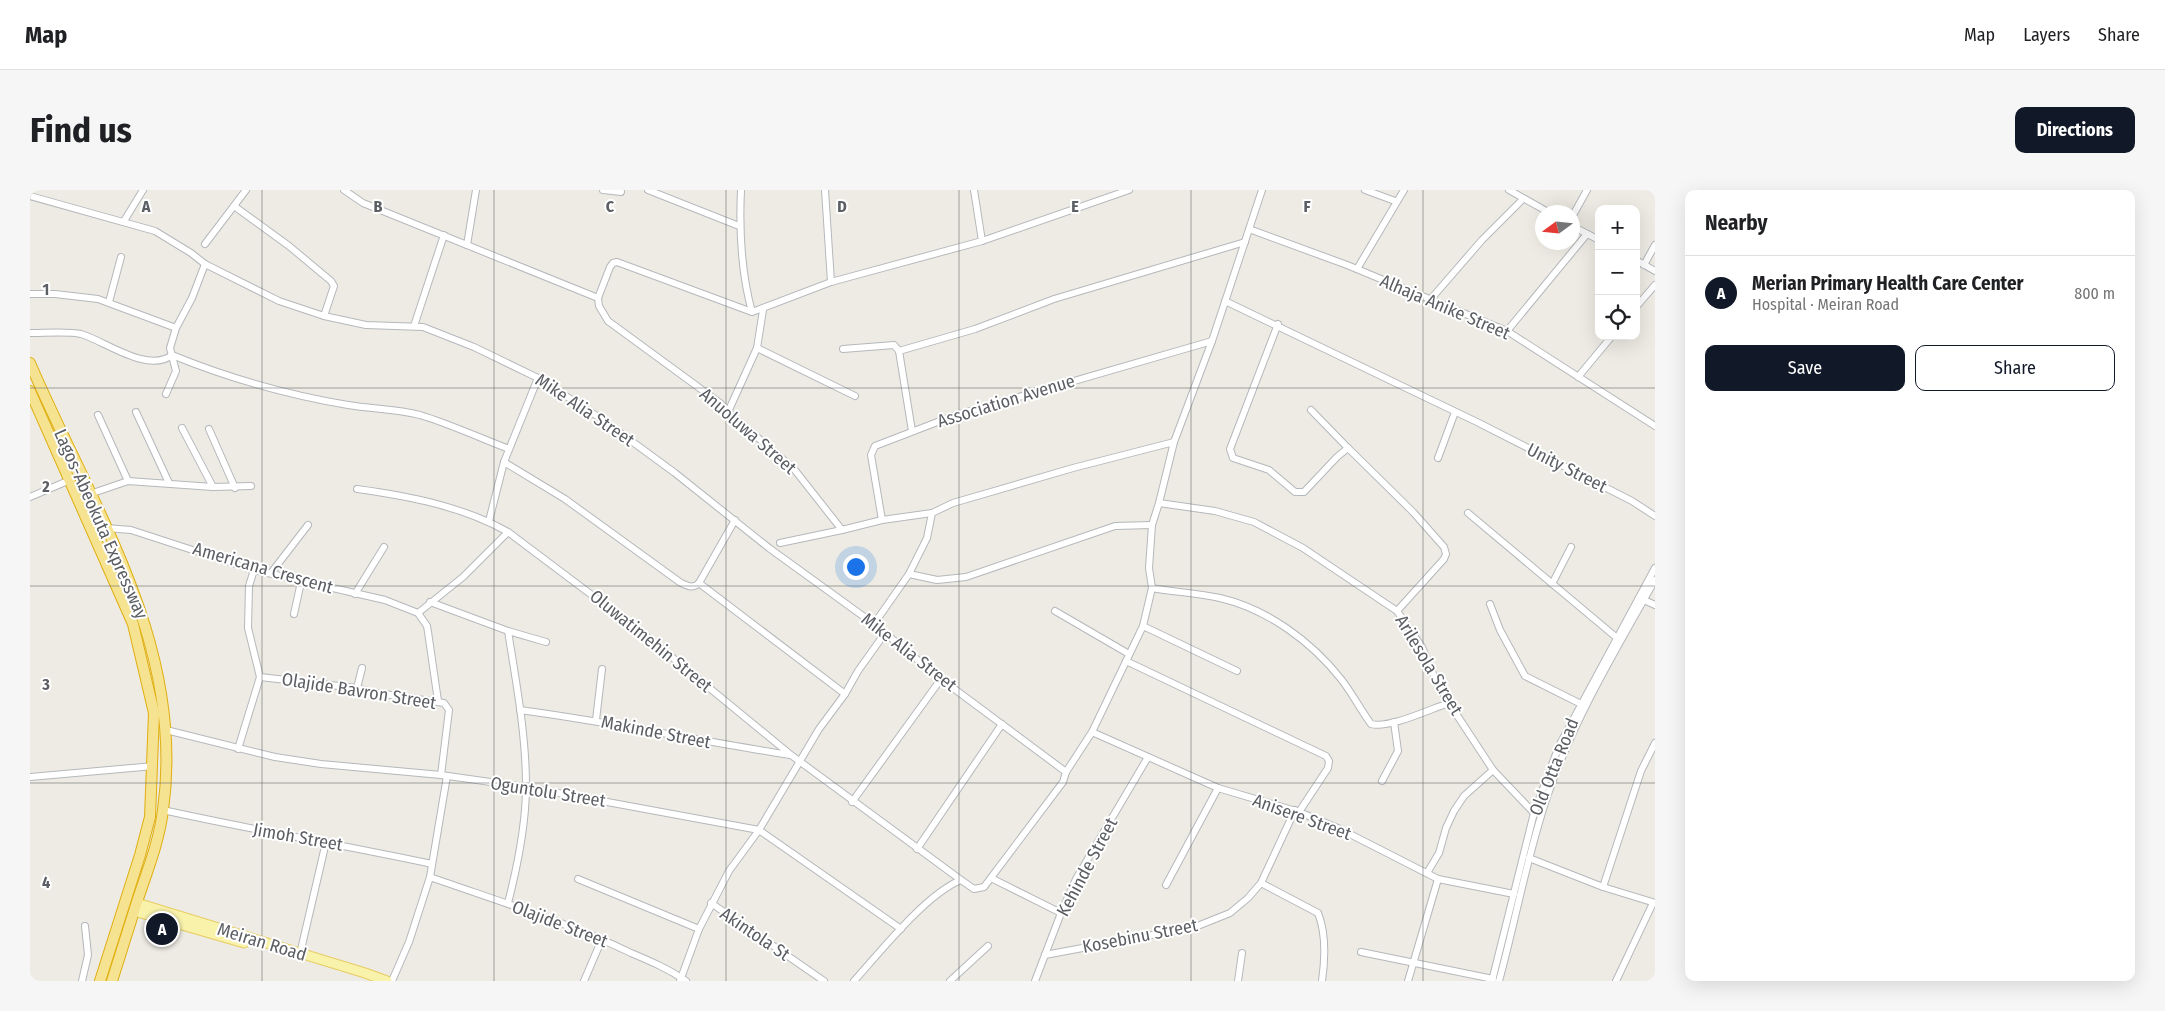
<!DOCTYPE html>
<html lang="en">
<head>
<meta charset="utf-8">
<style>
	:root { --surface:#fff; --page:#f6f6f6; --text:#202124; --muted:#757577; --line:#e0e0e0; --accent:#111827 }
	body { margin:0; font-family:"Fira Sans Condensed",sans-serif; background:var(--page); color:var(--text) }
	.controls { position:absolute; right:15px; top:15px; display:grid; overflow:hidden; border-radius:10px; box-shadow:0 5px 20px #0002 }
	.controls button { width:45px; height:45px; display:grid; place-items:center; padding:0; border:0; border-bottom:1px solid var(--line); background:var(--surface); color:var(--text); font:25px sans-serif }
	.compass { position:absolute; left:1505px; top:15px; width:45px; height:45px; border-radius:50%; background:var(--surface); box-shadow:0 5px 20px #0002; rotate:255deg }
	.you { position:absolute; left:825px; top:376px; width:18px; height:18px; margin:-12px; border:4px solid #fff; border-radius:50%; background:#1a73e8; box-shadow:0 0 0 8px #1a73e833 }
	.badge { display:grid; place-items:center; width:32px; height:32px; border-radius:50%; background:var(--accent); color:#fff; font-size:16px; font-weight:700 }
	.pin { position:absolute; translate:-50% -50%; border:2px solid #fff; box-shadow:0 1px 5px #0006 }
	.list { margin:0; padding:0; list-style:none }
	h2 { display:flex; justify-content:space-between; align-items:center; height:65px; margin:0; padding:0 20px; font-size:21px }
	h2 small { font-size:16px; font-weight:400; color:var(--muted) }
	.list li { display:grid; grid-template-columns:32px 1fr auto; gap:15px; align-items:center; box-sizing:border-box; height:75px; padding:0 20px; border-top:1px solid var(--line) }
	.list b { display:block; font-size:19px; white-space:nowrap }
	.list p { margin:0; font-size:16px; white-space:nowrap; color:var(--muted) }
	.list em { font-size:16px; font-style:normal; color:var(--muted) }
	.actions { display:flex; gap:10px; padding:15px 20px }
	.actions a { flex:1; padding:11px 0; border:1px solid var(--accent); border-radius:10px; text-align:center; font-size:18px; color:var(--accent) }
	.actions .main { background:var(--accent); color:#fff }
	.icon { flex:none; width:28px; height:28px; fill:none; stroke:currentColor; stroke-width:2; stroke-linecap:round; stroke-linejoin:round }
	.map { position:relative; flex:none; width:1625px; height:791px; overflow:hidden; border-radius:10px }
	header { display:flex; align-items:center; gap:30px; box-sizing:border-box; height:70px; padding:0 25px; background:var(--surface); border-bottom:1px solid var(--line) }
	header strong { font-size:24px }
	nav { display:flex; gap:28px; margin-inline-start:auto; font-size:18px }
	.intro { display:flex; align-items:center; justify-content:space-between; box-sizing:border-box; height:120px; padding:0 30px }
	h1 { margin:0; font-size:35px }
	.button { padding:12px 22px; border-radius:10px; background:var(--accent); color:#fff; font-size:18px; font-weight:700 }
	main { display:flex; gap:30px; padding:0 30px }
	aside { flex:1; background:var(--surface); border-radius:10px; box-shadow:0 5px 20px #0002 }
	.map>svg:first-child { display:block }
</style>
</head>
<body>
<header>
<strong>Map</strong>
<nav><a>Map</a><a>Layers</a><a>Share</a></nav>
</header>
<div class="intro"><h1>Find us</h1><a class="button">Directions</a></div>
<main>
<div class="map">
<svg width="1625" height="791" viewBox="0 0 1625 791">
	<rect width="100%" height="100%" fill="#edebe3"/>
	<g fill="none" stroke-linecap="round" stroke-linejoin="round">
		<g stroke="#b5b8bc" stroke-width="8">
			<g id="minor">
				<path d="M314 0 333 13 568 108 569 116 578 131 690 213 698 222 764 279 812 340 852 330 902 323 923 313 1043 278 1144 252"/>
				<path d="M573 0 591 2"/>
				<path d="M618 0 709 36"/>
				<path d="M711 0C709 42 711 82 722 122"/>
				<path d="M795 0 801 92"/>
				<path d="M944 0 952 51"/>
				<path d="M1335 0 1365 11"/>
				<path d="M1479 0 1518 22"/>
				<path d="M0 6 125 41 161 63 175 74 249 111 294 126 336 135 393 137 444 157 508 188 570 228 645 283 739 358 844 434 911 489 1036 582"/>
				<path d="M204 16 259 56 301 91 304 96 294 126"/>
				<path d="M1542 27 1557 0"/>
				<path d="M94 31 113 0"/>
				<path d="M1542 36 1569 50"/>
				<path d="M1219 39 1317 75 1477 141 1625 236"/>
				<path d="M175 54 216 0"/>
				<path d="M437 55 446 0"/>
				<path d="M1606 70 1625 81"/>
				<path d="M1614 75 1625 55"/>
				<path d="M1327 79 1374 0"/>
				<path d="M0 104H25L68 109 146 138"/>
				<path d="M568 108 580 77 583 73 587 72 722 122 801 92 952 51 1099 0"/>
				<path d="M1400 110 1452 50 1493 9"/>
				<path d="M1195 111 1447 232 1602 311 1625 326"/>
				<path d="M79 112 91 67"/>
				<path d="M1606 117 1625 95"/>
				<path d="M1248 134 1200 259 1203 268 1239 280 1265 302H1274L1307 267 1318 258 1383 322 1414 357 1416 364 1414 369 1367 421"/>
				<path d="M384 136 414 45"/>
				<path d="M1477 141 1557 44"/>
				<path d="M0 143C14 143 39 141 51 144 75 151 118 184 142 165 198 188 259 205 318 215 342 219 367 219 390 225 420 234 450 248 479 259"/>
				<path d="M727 158 825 206"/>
				<path d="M813 159 864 155 869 161 882 241"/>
				<path d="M869 161 945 139 1024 109 1215 52"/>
				<path d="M1548 187 1582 146"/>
				<path d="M136 204 146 181 140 158 146 138 162 108 175 74"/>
				<path d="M1281 220 1318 258"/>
				<path d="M106 222 139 293"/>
				<path d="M698 222 727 158 733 120"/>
				<path d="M68 225 98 291"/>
				<path d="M152 238 183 297"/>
				<path d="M179 239 205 298"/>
				<path d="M1408 268 1425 222"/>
				<path d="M474 272 535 309 651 393C658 396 663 399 669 393L815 504"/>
				<path d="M327 299C378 306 432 316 478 342L615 445 761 565 931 690"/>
				<path d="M60 304 98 291 183 297 221 296"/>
				<path d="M0 307 40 290"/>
				<path d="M1129 313 1185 321 1224 332 1273 358 1367 421 1392 457 1406 491 1419 513 1463 580 1504 623"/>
				<path d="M1438 323 1587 448"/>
				<path d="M852 330 841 265 845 256 923 226 1182 151"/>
				<path d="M459 331 474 272 508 188"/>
				<path d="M76 338 101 340 224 380 355 410 388 423"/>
				<path d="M750 353 812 340"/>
				<path d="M241 383 278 335"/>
				<path d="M879 384 897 348 902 323"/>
				<path d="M669 393 705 330"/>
				<path d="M1522 394 1541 357"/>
				<path d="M1122 398C1144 402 1167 403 1190 408 1237 419 1281 451 1311 489 1322 503 1330 519 1341 534 1359 539 1400 519 1419 513"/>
				<path d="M325 404 354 357"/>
				<path d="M1614 410 1625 415"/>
				<path d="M400 412 478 441 516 452"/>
				<path d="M1460 414 1470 440 1495 486 1551 514"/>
				<path d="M1025 421 1099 464"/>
				<path d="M264 424 271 392"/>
				<path d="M844 434 879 384 907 390 936 387 1085 336 1122 335"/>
				<path d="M1113 436 1207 481"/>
				<path d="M1096 471 1296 566 1299 571 1298 578 1269 622"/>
				<path d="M230 487 327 498 341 502 414 513 419 520 411 585"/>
				<path d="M327 498 332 478"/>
				<path d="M408 511 398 442 397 436 388 423 433 387 478 342"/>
				<path d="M490 520C580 532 670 551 760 565"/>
				<path d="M566 530 572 479"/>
				<path d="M136 540 245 567 291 574 411 585 496 597 729 640 871 739"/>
				<path d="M1062 542 1188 598 1269 622 1310 639 1408 689 1484 704"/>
				<path d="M208 559 230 487 218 438 219 396 224 380"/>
				<path d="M0 587 124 576"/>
				<path d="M1352 591 1368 561 1364 532"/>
				<path d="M822 612 911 489"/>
				<path d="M133 620C223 640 313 655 402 674"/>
				<path d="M887 659 972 534"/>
				<path d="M1499 668 1573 697 1625 713"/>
				<path d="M1397 683 1409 663 1416 638 1424 621 1434 606 1463 580"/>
				<path d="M400 687C468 711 537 732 601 763 620 771 639 779 656 791"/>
				<path d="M961 688 1031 723"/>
				<path d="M548 689 669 739"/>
				<path d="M1231 693 1288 723C1296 743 1295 770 1292 791"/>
				<path d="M1136 695 1188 598"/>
				<path d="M1573 697 1611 581 1625 553"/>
				<path d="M478 713C487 678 496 633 496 596 496 544 486 492 478 441"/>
				<path d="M681 713 794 791"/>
				<path d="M1331 762 1463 789"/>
				<path d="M270 764 296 652"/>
				<path d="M1015 765 1165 737 1200 723 1218 708 1231 693 1265 620"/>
				<path d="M52 791 58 765 55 736"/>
				<path d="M362 791 379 752 400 687 417 586"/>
				<path d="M554 791 572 749"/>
				<path d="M650 791 669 739 699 681 729 640 789 539 815 504 828 481 855 443"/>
				<path d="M824 791C850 762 896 704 931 690L944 699 954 697 1033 592 1036 582 1062 542 1113 436 1122 398 1119 378 1122 335 1129 313 1144 252 1182 151 1232 0"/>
				<path d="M920 791 958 756"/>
				<path d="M1005 791 1031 723 1046 689 1118 567"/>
				<path d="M1208 791 1212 763"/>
				<path d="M1378 791 1408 689"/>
				<path d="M1462 791 1504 623 1529 556 1625 378"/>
				<path d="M1469 791C1486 729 1497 665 1518 604 1544 529 1586 459 1625 390"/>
				<path d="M1586 791 1623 713"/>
			</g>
		</g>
		<g stroke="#e7cc61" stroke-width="11">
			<g id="major">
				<path d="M107 713 335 783 357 791"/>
				<path d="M104 721 214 753"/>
			</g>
		</g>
		<g stroke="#e0ae0f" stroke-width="12">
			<g id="highway">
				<path d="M0 173C62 318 156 455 133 620 129 653 116 684 106 715 98 740 90 766 82 791"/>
				<path d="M0 201 103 434 124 523 120 627 110 665 70 791"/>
			</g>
		</g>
		<use href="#minor" stroke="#fff" stroke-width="6"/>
		<use href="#major" stroke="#f9f2ab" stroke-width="9"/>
		<use href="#highway" stroke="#f5e391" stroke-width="10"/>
	</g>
	<path fill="none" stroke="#5b5e63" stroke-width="1" stroke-opacity="0.55" d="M232 0V791M464 0V791M696 0V791M929 0V791M1161 0V791M1393 0V791M0 198H1625M0 396H1625M0 593H1625"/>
	<g text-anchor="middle" stroke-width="4" stroke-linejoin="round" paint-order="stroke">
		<g font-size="18" fill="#5b5e63" stroke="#fff">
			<text transform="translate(1415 117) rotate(23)" y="6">Alhaja Anike Street</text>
			<text transform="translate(976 211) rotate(-17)" y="6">Association Avenue</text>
			<text transform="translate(555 220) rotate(34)" y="6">Mike Alia Street</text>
			<text transform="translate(718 241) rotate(41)" y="6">Anuoluwa Street</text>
			<text transform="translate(1537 278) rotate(27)" y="6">Unity Street</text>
			<text transform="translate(71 334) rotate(66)" y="6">Lagos-Abeokuta Expressway</text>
			<text transform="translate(233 378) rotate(16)" y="6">Americana Crescent</text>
			<text transform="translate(621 451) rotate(39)" y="6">Oluwatimehin Street</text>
			<text transform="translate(879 462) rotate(38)" y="6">Mike Alia Street</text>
			<text transform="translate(1399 475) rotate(59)" y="6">Arilesola Street</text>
			<text transform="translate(329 501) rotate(9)" y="6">Olajide Bavron Street</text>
			<text transform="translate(626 542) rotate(11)" y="6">Makinde Street</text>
			<text transform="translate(1524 577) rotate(-68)" y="6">Old Otta Road</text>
			<text transform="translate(518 602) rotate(9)" y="6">Oguntolu Street</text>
			<text transform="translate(1272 627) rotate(20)" y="6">Anisere Street</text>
			<text transform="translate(268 647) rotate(10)" y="6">Jimoh Street</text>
			<text transform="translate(1057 677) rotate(-62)" y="6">Kehinde Street</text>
			<text transform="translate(530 734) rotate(21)" y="6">Olajide Street</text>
			<text transform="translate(725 744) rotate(34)" y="6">Akintola St</text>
			<text transform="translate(1110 746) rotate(-11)" y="6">Kosebinu Street</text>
			<text transform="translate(232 752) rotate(17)" y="6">Meiran Road</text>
		</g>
	</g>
	<g font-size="16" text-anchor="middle" font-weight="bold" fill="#5b5e63" stroke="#fff" stroke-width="4" stroke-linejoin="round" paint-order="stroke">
		<text x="116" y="22">A</text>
		<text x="348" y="22">B</text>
		<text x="580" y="22">C</text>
		<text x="812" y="22">D</text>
		<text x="1045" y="22">E</text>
		<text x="1277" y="22">F</text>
		<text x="16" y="105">1</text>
		<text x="16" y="302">2</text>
		<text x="16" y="500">3</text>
		<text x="16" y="698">4</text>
	</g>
</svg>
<div class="controls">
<button>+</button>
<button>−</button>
<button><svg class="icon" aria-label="locate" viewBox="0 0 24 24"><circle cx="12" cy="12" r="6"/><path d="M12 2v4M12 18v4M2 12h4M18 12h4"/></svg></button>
</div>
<svg class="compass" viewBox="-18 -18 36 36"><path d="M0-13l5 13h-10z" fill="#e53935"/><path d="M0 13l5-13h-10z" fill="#757577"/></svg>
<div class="you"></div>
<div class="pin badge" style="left:132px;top:739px">A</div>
</div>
<aside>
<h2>Nearby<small></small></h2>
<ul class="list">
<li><span class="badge">A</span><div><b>Merian Primary Health Care Center</b><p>Hospital · Meiran Road</p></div><em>800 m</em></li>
</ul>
<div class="actions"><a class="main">Save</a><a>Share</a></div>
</aside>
</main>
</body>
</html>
